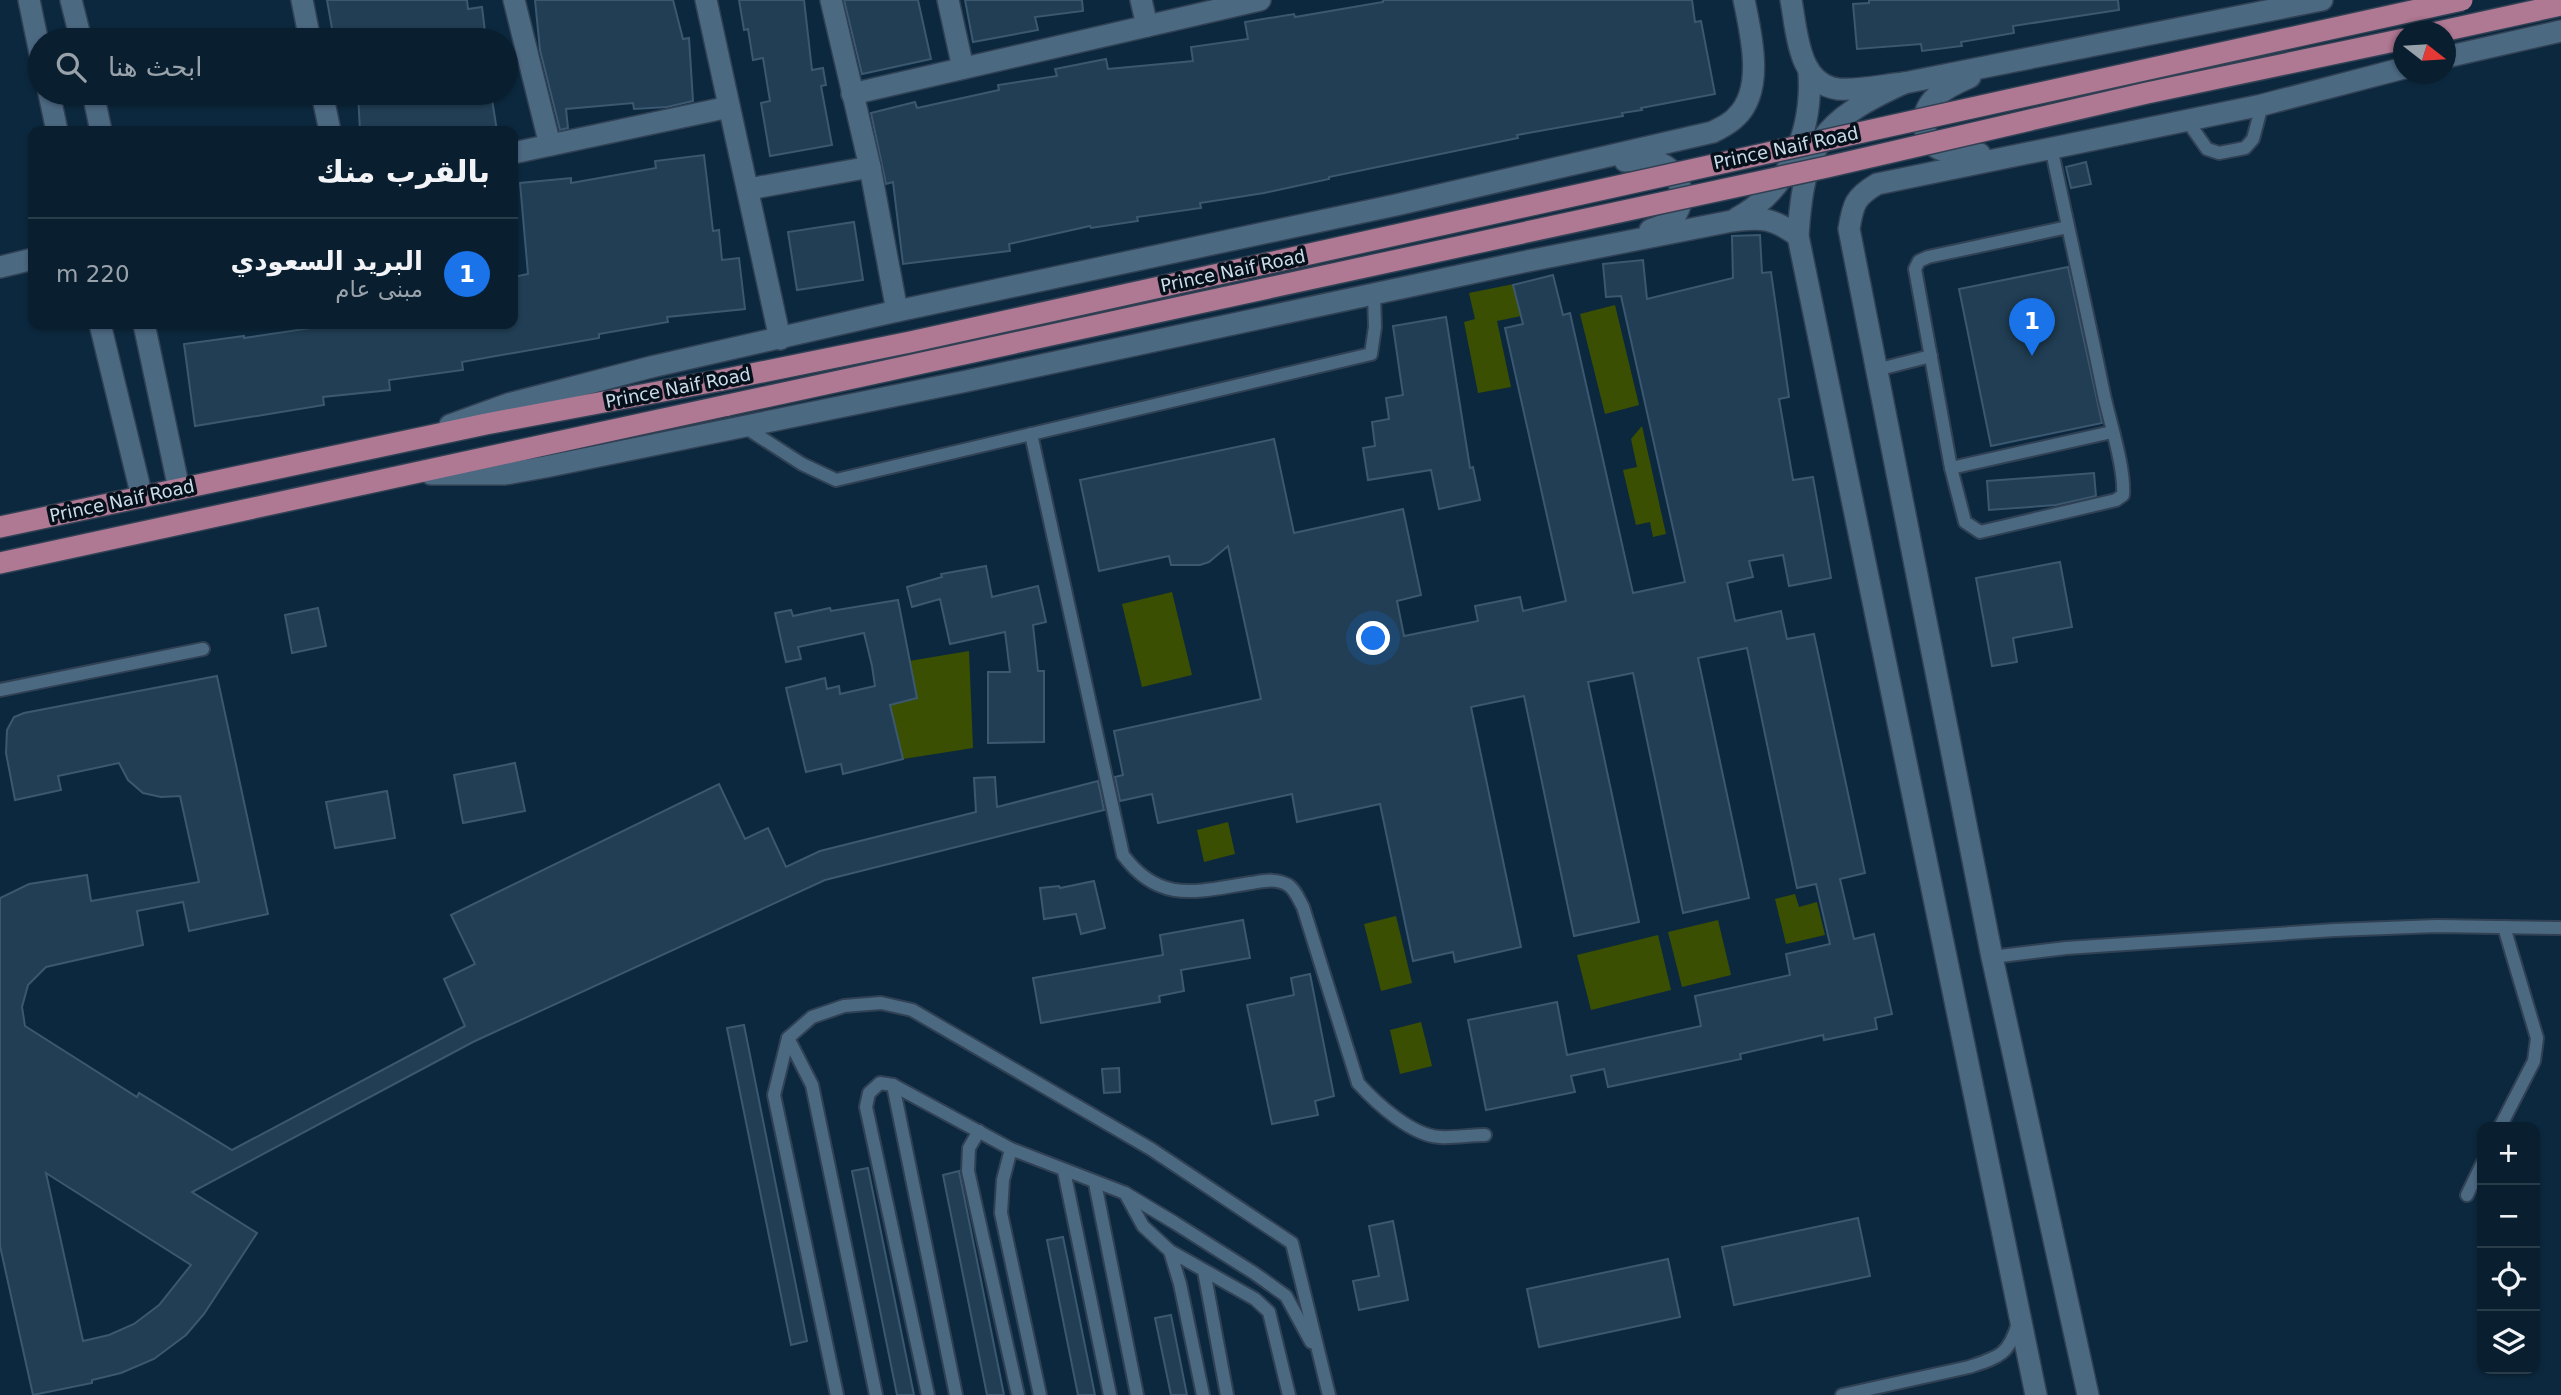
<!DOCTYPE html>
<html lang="ar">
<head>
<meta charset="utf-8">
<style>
	:root { --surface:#091e2e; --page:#172b3a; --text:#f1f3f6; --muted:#99a2aa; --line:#293c4a; --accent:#1a73e8 }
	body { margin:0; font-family:"DejaVu Sans","Noto Sans Arabic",sans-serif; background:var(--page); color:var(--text); direction:rtl }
	.controls { position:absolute; right:21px; bottom:21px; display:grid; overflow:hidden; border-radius:14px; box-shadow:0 2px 5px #0004 }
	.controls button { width:63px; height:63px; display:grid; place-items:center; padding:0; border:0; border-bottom:2px solid var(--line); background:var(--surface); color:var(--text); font:35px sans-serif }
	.compass { position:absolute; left:2393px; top:21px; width:63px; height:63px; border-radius:50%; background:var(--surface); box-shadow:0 2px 5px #0004; rotate:107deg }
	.you { position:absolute; left:1374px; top:639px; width:24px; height:24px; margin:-18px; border:5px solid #fff; border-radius:50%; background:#1a73e8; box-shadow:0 0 0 10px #1a73e833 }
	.badge { display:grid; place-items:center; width:46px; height:46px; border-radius:50%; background:var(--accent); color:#fff; font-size:23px; font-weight:700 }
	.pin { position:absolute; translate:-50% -58px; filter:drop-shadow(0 2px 4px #0008) }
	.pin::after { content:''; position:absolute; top:37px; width:24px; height:21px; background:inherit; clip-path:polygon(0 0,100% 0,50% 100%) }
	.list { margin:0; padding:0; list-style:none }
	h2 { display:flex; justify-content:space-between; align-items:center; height:91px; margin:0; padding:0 28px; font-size:30px }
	h2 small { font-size:23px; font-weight:400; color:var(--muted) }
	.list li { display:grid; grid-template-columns:46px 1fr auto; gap:21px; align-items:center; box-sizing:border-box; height:112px; padding:0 28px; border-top:2px solid var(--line) }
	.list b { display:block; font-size:26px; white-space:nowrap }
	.list p { margin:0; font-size:23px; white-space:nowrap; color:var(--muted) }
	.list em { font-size:23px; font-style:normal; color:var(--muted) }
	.icon { flex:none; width:38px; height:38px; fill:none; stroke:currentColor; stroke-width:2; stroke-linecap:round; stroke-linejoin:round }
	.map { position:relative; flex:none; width:2561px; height:1395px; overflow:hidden; direction:ltr }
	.search { position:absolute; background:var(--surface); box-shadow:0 2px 5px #0004; left:28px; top:28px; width:490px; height:77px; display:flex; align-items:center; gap:18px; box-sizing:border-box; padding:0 24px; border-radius:38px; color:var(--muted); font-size:26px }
	.panel { position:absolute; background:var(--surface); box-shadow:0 2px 5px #0004; left:28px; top:126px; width:490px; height:203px; border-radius:14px; direction:rtl }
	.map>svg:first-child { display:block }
</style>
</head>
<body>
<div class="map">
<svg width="2561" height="1395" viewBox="0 0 2561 1395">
	<rect width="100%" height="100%" fill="#0c283e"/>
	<g fill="#3b4f02">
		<path d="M1524 282 1531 314 1497 321 1511 387 1478 393 1464 322 1475 319 1469 293Z"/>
		<path d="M1615 305 1639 405 1605 414 1580 314Z"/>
		<path d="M1642 426 1666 534 1653 537 1650 522 1636 525 1623 470 1637 467 1631 439Z"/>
		<path d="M1172 592 1192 675 1142 687 1122 604Z"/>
		<path d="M969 651 973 748 903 759 890 704 917 698 909 661Z"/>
		<path d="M1228 822 1235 854 1204 862 1197 830Z"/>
		<path d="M1795 894 1799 907 1817 902 1825 935 1786 944 1775 899Z"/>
		<path d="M1396 916 1412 983 1381 991 1364 924Z"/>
		<path d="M1718 920 1731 975 1682 987 1668 932Z"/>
		<path d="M1658 935 1671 990 1591 1010 1577 955Z"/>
		<path d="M1421 1022 1432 1066 1400 1074 1390 1030Z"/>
	</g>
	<g fill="#213e54" stroke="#3b5870" stroke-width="2" fill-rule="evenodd">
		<path d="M327 0H467L468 9 482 7 486 40H334Z"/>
		<path d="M535 0H673L683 39 689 38 693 101 667 107 634 109 633 103 566 109 568 128 560 130 540 50Z"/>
		<path d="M739 0H804L812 70 823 68 826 85 821 86 832 145 770 156 761 103 770 101 763 58 753 60 748 29 744 30Z"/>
		<path d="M844 0H918L931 59 862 74Z"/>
		<path d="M965 0H1082L1083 11 1035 17 1038 30 973 42Z"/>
		<path d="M1383 0H1692L1695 22 1701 21 1715 94 1641 108 1642 110 1622 113 1623 116 1517 135 1518 138 1329 177V179L1264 193 1200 203 1201 208 1137 217 1138 221 1091 228 1090 226 1009 244 1010 251 903 264 893 182 886 184 871 113 915 102 917 108 999 90 998 85 1057 76 1055 69 1106 59 1108 69 1193 61 1191 47 1248 39 1245 22 1294 14 1295 17 1383 2Z"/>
		<path d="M1869 0H2118L2119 10 2013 26 2014 33 1961 42 1962 46 1922 51 1921 44 1857 49 1853 4 1869 3Z"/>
		<path d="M358 93H491L497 131H360Z"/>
		<path d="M704 155 713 231 719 230 722 260 739 258 745 309 667 317 668 322 599 334V338L462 362 463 370 389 380 390 390 323 397 324 405 195 426 184 344 244 336V338L325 326V324H513V277L528 274 520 183 571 178V183L656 168 655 161Z"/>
		<path d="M2086 162 2091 184 2071 188 2066 167Z"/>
		<path d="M854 222 863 280 797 290 788 232Z"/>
		<path d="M1760 235 1762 273 1771 272 1789 397 1779 399 1793 480 1813 477 1831 578 1789 586 1783 555 1749 561 1753 577 1727 583 1735 621 1781 611 1787 639 1814 634 1865 873 1840 879 1854 939 1874 934 1892 1014 1875 1018 1877 1029 1824 1040 1823 1035 1740 1054 1741 1059 1608 1087 1604 1069 1571 1076 1575 1092 1486 1110 1468 1020 1557 1002 1567 1055 1701 1026 1695 996 1790 975 1786 954 1830 944 1816 884 1797 888 1747 648 1698 658 1749 898 1683 913 1633 673 1588 682 1639 922 1574 936 1524 696 1471 707 1521 947 1455 962 1453 952 1413 961 1380 804 1297 822 1292 794 1158 823 1152 794 1120 801 1115 777 1123 775 1114 731 1261 699 1228 546 1209 562 1200 565H1171L1169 556 1099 571 1080 480 1274 439 1294 533 1403 509 1421 595 1397 601 1404 636 1478 621 1475 606 1520 597 1523 611 1566 601 1505 328 1523 324 1513 285 1553 275 1563 315 1570 313 1633 593 1685 582 1621 296 1606 297 1603 264 1643 260 1647 299 1733 278 1732 236Z"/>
		<path d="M2068 267 2102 423 1991 446 1959 289Z"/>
		<path d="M1446 317 1470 468 1473 467 1480 500 1439 509 1431 470 1368 480 1363 448 1375 446 1372 422 1389 419 1386 398 1403 395 1393 326Z"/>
		<path d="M2094 473 2096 496 2056 505 1989 510 1987 481Z"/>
		<path d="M2060 562 2072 627 2013 638 2017 662 1992 666 1976 578Z"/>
		<path d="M986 566 992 597 1038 586 1046 622 1033 625 1038 671H1044V742L988 743V672H1010L1005 632 950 644 940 599 912 607 907 587 942 577 941 574Z"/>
		<path d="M898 600 917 698 890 705 903 759 843 774 841 764 806 772 786 688 825 678 827 689 839 686 840 694 875 686 872 666 864 633 798 647 801 659 786 662 775 613 791 610 793 616 830 608 831 611Z"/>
		<path d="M318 608 326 646 292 653 285 615Z"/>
		<path d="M217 676 268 914 189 931 183 902 137 911 143 945 46 967 28 985 22 1007 25 1026 137 1097 139 1093 232 1150 465 1026 444 979 475 964 451 915 719 784 745 839 768 828 786 867 820 851 976 812 974 778 995 777 997 807 1098 781 1104 810 825 880 473 1042 192 1192 257 1233 204 1314 186 1335 154 1359 121 1373 92 1380V1383L33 1395 0 1246V898L29 884 87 875 91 901 199 882 180 796 161 797 143 793 128 780 119 763 58 776 61 790 15 800 6 753 7 730 14 717 24 713ZM46 1173 191 1265 159 1305 134 1324 109 1335 83 1341Z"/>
		<path d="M515 763 525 811 463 823 454 775Z"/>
		<path d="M387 791 395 838 335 848 326 802Z"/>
		<path d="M1094 881 1105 928 1081 934 1076 914 1044 919 1040 888 1059 886 1060 888Z"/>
		<path d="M1243 920 1250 958 1181 970 1184 991 1159 996 1160 1002 1041 1023 1033 978 1163 955 1160 935Z"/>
		<path d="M1310 974 1334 1096 1315 1101 1318 1115 1272 1124 1247 1005 1294 995 1291 978Z"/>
		<path d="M744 1025 807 1341 791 1345 727 1028Z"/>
		<path d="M1119 1068 1120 1092 1104 1093 1102 1069Z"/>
		<path d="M868 1168 914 1395H897L852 1171Z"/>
		<path d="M959 1171 1004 1395H987L943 1175Z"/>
		<path d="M1858 1218 1870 1276 1734 1305 1722 1247Z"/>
		<path d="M1393 1221 1408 1300 1359 1310 1353 1281 1379 1276 1369 1226Z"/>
		<path d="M1063 1237 1095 1395H1078L1047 1240Z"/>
		<path d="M1668 1259 1680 1317 1539 1347 1527 1289Z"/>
		<path d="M1171 1315 1187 1395H1171L1155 1318Z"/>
	</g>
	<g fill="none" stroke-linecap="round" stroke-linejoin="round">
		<g stroke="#314154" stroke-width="16">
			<g id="lane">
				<path d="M2186 119 2207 149 2219 153 2245 148 2253 139 2262 105"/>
				<path d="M2051 147C2069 229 2087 312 2104 395 2110 423 2125 468 2123 495L2116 500 1980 532 1965 522 1951 468 1915 269 1919 261 1928 257 2068 227"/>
				<path d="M1876 370 1931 356"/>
				<path d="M743 426 802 464 836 480 1371 354 1375 327 1374 295"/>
				<path d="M1031 434 1123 855C1160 905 1198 891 1251 883 1264 881 1276 878 1288 885 1295 889 1299 900 1303 907L1358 1083C1376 1103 1412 1136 1440 1137 1455 1138 1470 1135 1485 1135"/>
				<path d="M1951 468 2112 432"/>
				<path d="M0 690 203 649"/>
				<path d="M1992 957 2066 948 2335 930 2437 926 2561 928"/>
				<path d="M788 1038 812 1085 876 1395"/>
				<path d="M893 1085 956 1395"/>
				<path d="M2500 1127 2534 1061 2537 1038 2504 927"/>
				<path d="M979 1131 969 1148 968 1171 1018 1395"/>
				<path d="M1011 1149 1003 1180 1001 1213 1040 1395"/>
				<path d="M1064 1171 1110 1395"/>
				<path d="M1095 1183 1137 1395"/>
				<path d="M1125 1193 1143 1226 1170 1251 1255 1299 1269 1312 1289 1395"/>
				<path d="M2467 1195 2482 1164"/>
				<path d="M1170 1251 1180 1284 1203 1395"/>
				<path d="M1204 1271 1227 1395"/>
				<path d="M837 1395 774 1095 788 1038 812 1017 844 1006 881 1003 912 1010 1151 1149 1292 1243 1329 1395"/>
				<path d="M928 1395 866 1107 869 1093 880 1083 893 1085 1011 1149 1125 1193 1175 1223 1254 1273 1286 1296 1311 1342"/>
				<path d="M1842 1395 1969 1367C1999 1357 2009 1355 2018 1323"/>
			</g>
		</g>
		<g stroke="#314154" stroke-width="24">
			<g id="street">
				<path d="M302 0 310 40"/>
				<path d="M514 0 550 145"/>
				<path d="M706 0 780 339"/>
				<path d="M831 0 870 167 897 311"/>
				<path d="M948 0 963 68"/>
				<path d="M1141 0 1147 26"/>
				<path d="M322 93 330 131"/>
				<path d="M852 94 1260 0"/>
				<path d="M513 153 729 107"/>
				<path d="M749 189 870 167"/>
				<path d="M0 267 33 259"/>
			</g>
		</g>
		<g stroke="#314154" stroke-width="24">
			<g id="secondary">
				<path d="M29 0 40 53"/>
				<path d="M71 0 81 40"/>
				<path d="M1791 0C1797 32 1798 84 1838 89 1859 91 1883 85 1904 83L2322 0"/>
				<path d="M2446 57 2561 31"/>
				<path d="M1970 77C1947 87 1919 100 1925 130 1927 138 1930 144 1937 148 1948 154 1967 153 1980 154"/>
				<path d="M1904 83C1821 121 1804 144 1798 236L2036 1395"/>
				<path d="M49 93 57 131"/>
				<path d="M93 93 101 131"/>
				<path d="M1625 161C1633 161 1644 159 1653 161 1678 165 1690 197 1674 217 1669 224 1658 227 1650 230"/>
				<path d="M1737 218C1789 190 1813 131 1809 72"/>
				<path d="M100 324 142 497"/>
				<path d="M144 324 179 489"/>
				<path d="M450 425 508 404 651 367 897 311 1396 205 1713 132C1720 128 1730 124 1736 117 1765 90 1751 34 1744 0"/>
				<path d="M431 474H505L545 467 962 382 1523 262 1732 221C1762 217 1773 218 1798 236"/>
				<path d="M2088 1395 1992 957 1849 229C1853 204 1855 197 1877 184L2262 105 2404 68"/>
			</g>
		</g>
		<g stroke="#314154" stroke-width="24">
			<g id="primary">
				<path d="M2438 32 2561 5"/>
				<path d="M0 527 486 424 722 380"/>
				<path d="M0 563 728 405"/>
			</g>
		</g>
		<use href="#lane" stroke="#4c6982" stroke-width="12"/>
		<use href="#street" stroke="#4c6982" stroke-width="21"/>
		<use href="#secondary" stroke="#4c6982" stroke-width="21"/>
		<use href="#primary" stroke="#af7893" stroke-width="21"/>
		<g stroke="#314154" stroke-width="24" stroke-linecap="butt">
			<g id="primary-bridge">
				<path d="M722 380 910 342 2462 0"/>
				<path d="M728 405 1827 167 2147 93 2404 39"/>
			</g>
		</g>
		<use href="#primary-bridge" stroke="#af7893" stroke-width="21"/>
	</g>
	<g text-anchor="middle" stroke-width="7" stroke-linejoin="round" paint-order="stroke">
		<g font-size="18" fill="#cbdcea" stroke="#05101a">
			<text transform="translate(1786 148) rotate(-12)" y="6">Prince Naif Road</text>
			<text transform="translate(1233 271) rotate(-12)" y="6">Prince Naif Road</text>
			<text transform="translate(678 388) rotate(-11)" y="6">Prince Naif Road</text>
			<text transform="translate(122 501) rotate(-12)" y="6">Prince Naif Road</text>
		</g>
	</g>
</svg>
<div class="controls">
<button>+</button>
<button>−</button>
<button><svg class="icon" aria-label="locate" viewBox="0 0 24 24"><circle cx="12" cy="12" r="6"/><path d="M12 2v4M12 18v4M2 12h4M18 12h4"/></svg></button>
<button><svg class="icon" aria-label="layers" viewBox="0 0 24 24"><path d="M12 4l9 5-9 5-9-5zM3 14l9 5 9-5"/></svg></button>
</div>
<svg class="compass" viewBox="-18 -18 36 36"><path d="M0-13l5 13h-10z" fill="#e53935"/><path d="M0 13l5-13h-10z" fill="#99a2aa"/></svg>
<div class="you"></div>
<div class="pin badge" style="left:2032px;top:356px">1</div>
<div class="search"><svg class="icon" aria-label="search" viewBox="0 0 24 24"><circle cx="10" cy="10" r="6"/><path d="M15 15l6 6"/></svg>ابحث هنا</div>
<section class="panel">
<h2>بالقرب منك<small></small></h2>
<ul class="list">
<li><span class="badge">1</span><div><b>البريد السعودي</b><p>مبنى عام</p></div><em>220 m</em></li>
</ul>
</section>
</div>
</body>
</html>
